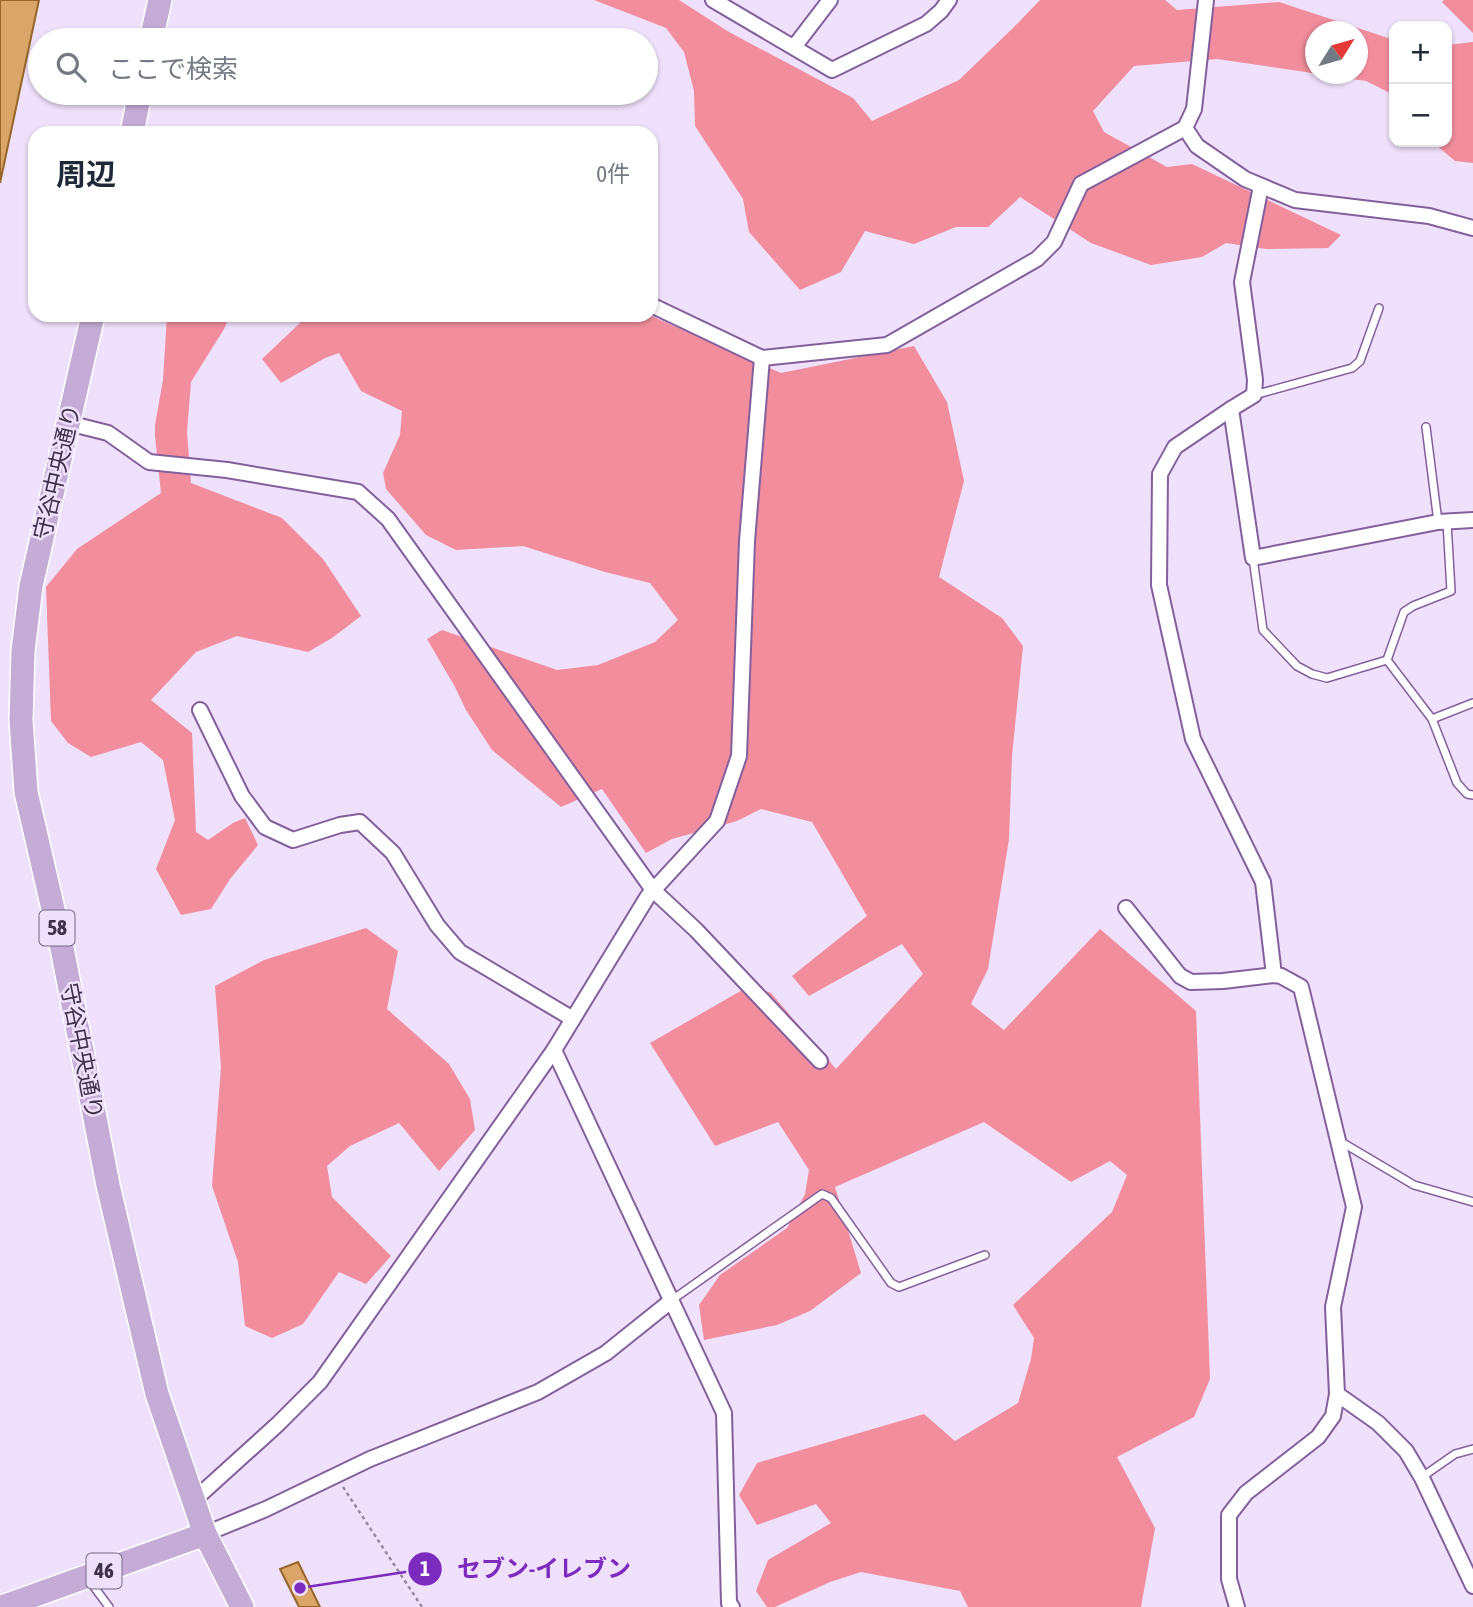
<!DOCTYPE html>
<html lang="ja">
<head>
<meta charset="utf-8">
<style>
	:root { --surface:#fff; --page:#f6f6f7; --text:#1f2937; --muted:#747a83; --line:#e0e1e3 }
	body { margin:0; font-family:"Asap Condensed","Noto Sans JP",sans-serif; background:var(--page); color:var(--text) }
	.controls { position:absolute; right:21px; top:21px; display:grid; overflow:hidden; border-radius:14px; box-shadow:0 2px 5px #0004 }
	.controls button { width:63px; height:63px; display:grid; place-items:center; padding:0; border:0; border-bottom:2px solid var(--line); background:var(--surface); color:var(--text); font:35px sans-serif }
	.compass { position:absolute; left:1305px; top:21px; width:63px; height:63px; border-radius:50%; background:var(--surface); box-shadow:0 2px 5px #0004; rotate:53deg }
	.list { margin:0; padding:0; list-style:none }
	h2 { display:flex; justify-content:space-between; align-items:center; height:91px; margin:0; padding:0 28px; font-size:30px }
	h2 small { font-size:23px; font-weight:400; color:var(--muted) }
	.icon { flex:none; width:38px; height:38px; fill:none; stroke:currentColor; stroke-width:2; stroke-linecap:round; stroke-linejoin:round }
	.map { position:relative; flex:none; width:1473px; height:1607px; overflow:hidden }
	.search { position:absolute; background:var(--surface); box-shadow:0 2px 5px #0004; left:28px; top:28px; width:630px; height:77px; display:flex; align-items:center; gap:18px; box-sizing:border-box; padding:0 24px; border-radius:38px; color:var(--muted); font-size:26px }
	.panel { position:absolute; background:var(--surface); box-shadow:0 2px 5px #0004; left:28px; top:126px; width:630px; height:196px; border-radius:21px }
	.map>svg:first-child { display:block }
</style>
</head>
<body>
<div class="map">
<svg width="1473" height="1607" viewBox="0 0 1473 1607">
	<rect width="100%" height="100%" fill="#efe0fb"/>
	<g fill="#f28d9d" fill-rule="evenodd">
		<path d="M594 0H679L729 32 853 98 872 121 959 80 1014 27 1040 0H1165L1177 10 1279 2 1394 40V95L1366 81 1217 59 1134 66 1093 111 1104 132 1167 167 1192 164 1341 235 1328 248 1266 249 1226 243 1202 257 1151 265 1091 243 1020 197 988 227H956L914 244 865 231 841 272 800 290 749 232 743 199 695 126 694 91 684 52 666 28ZM1316 32H1358V74H1316Z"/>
		<path d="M1444 0H1473V33L1442 2Z"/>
		<path d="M1473 42V163L1455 161 1436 145 1434 142H1447V45Z"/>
		<path d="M167 315H230L224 329 191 382 187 432 191 483 282 518 323 559 361 616 332 638 308 652 237 636 196 652 151 700 192 733 196 832 208 840 233 823 245 818 258 845 230 879 211 909 181 915 156 869 175 820 163 760 141 742 91 757 68 743 51 721 46 587 77 549 161 493 155 436V425L163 380Z"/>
		<path d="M295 315H649L781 373 914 346 947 402 964 481 939 577 1002 618 1023 646 1012 756 1009 839 988 969 971 1004 1004 1030 1100 929 1196 1011 1210 1379 1194 1417 1117 1457 1155 1528 1141 1607H968L960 1591 861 1572 830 1582 775 1607H767L756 1591 768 1560 831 1523 816 1504 757 1525 739 1495 757 1463 924 1414 955 1441 1018 1403 1031 1359 1034 1338 1013 1305 1112 1212 1127 1175 1110 1161 1071 1182 984 1122 835 1187 861 1273 810 1311 777 1325 704 1340 699 1305 720 1275 787 1228 805 1194 809 1170 778 1122 715 1146 650 1043 751 985 771 993 836 1069 923 974 902 944 809 996 792 976 867 916 812 822 761 809 737 821 672 839 646 853 602 789 561 807 492 750 466 710 455 687 427 639 442 630 557 670 598 665 655 642 678 620 650 583 605 572 523 546 456 550 426 535 386 489 383 473 400 435 402 411 361 391 339 353 325 358 281 383 262 359 300 323Z"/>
		<path d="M366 928 398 951 387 1009 449 1064 470 1099 475 1130 439 1171 399 1123 350 1146 327 1166 332 1197 391 1256 366 1284 339 1272 303 1324 272 1338 245 1326 238 1262 212 1186 221 1067 215 986 264 960Z"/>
	</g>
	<g fill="#d9a568" stroke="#966627" stroke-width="2">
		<path d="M0 0H39L0 183Z"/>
		<path d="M298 1562 320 1607H299L280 1569Z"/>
	</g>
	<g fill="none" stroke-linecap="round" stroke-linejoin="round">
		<g stroke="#83609c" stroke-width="10">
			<g id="service">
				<path d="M1254 395 1352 368 1360 361 1379 308"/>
				<path d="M1426 427 1438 522"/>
				<path d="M1253 558 1263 630 1297 666 1312 674 1327 678 1387 660 1432 719 1457 783 1467 794 1473 795"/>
				<path d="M1387 660 1404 612 1413 606 1451 591 1447 522"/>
				<path d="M1432 719 1473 703"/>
				<path d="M1338 1140 1414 1185 1473 1202"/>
				<path d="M672 1300 822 1194 831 1198 891 1283 899 1287 985 1255"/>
				<path d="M1422 1477 1455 1454 1473 1449"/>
				<path d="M89 1580 109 1607"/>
			</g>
		</g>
		<g stroke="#83609c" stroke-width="18">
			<g id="minor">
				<path d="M713 0 832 70 926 24 941 11 949 0"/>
				<path d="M794 47 830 0"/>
				<path d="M1185 128 1197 146 1245 179 1295 200 1429 216 1473 228"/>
				<path d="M1261 186 1242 282 1255 380 1254 395 1231 409 1175 447 1160 474 1159 585 1193 739 1263 882 1274 975"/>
				<path d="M651 305 762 358 887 345 1037 259 1054 242 1081 184 1185 128 1194 109 1206 0"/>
				<path d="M1231 409 1253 558 1438 522 1473 520"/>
				<path d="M68 423 108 433 149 462 227 470 358 492 388 519 653 890 696 930 820 1061"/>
				<path d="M200 710 242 796 265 827 293 840 340 825 360 822 393 853 437 925 460 952 573 1019"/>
				<path d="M1126 908 1180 976 1191 982 1223 981 1274 975 1281 976 1301 987 1354 1207 1333 1307 1337 1394 1378 1423 1406 1451 1422 1478 1473 1586"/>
				<path d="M554 1050 724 1413 729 1603 732 1607"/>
				<path d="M193 1501 278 1424 320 1382 554 1050 648 896 717 821 739 756 747 541 762 358"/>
				<path d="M205 1534 266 1509 370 1459 538 1392 606 1353 671 1301"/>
				<path d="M1237 1607 1229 1579V1515L1246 1493 1318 1437 1333 1416 1337 1394"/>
			</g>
		</g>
		<g stroke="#fff" stroke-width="26">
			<g id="primary">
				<path d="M151 40 160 0"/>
				<path d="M132 133 140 93"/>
				<path d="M93 315 31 586 23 651 21 720 26 792 62 948 108 1185 157 1394 205 1534 242 1607"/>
				<path d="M2 1607 205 1534"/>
			</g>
		</g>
		<path stroke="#9788a2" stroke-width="2.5" stroke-dasharray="3.5 3.5" stroke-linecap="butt" d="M343 1487 422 1607"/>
		<use href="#service" stroke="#fff" stroke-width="7"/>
		<use href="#minor" stroke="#fff" stroke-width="14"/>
		<use href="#primary" stroke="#c4acd6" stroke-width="23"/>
	</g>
	<g text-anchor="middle" stroke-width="5" stroke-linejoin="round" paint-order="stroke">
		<g fill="#efe0fb" stroke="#756680" stroke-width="2">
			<rect x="39.5" y="910.5" width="35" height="35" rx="5"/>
			<rect x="86.5" y="1553.5" width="35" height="35" rx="5"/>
		</g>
		<g font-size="21" font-weight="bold" fill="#41324c">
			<text x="57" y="935">58</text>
			<text x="104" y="1578">46</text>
		</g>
		<g font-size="23" fill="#41324c" stroke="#efe0fb">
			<text transform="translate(57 472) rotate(-77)" y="8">守谷中央通り</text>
			<text transform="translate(82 1051) rotate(79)" y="8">守谷中央通り</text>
		</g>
	</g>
	<path fill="none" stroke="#7b2cbf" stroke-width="2.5" d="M300 1588L425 1569"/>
	<g fill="#7b2cbf" stroke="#efe0fb" stroke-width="2.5">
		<circle cx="300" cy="1588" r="7"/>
		<circle cx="425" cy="1569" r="18"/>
	</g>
	<g font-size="21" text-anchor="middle" font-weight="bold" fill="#fff">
		<text x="425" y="1576">1</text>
	</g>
	<g font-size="24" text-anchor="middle" font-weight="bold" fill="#7b2cbf" stroke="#efe0fb" stroke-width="5" stroke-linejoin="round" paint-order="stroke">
		<text x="544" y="1577">セブン-イレブン</text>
	</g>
</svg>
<div class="controls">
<button>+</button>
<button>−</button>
</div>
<svg class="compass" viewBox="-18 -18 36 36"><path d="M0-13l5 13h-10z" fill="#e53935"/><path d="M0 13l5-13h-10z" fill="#747a83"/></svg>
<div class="search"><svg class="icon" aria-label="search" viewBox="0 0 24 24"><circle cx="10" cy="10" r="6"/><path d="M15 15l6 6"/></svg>ここで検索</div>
<section class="panel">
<h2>周辺<small>0件</small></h2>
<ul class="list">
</ul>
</section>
</div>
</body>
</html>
